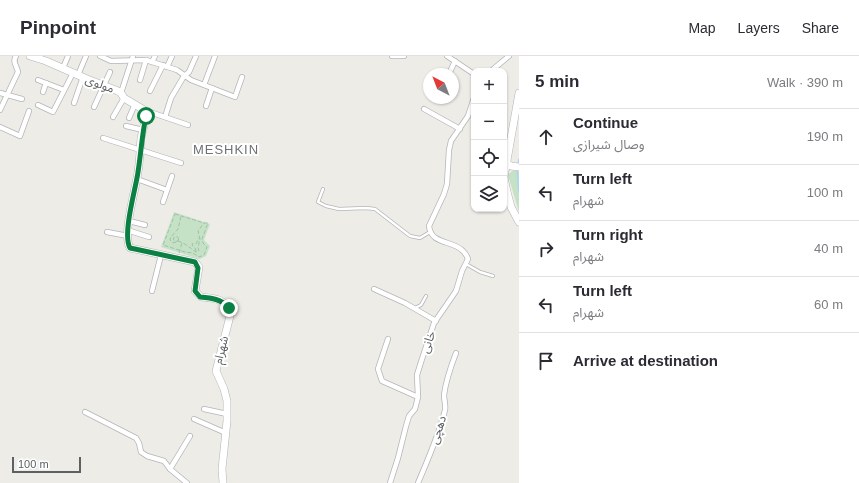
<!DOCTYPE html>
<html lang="en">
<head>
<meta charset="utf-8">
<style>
	:root { --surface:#fff; --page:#f7f7f7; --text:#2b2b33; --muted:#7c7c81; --line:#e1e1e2 }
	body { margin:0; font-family:Helvetica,"Noto Sans Arabic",sans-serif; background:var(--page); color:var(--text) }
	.controls { position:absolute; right:12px; top:12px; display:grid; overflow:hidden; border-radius:8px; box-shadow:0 1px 3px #0004 }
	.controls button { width:36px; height:36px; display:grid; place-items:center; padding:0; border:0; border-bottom:1px solid var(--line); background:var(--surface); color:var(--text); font:20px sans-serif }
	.compass { position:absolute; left:423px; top:12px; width:36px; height:36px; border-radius:50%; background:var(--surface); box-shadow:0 1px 3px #0004; rotate:318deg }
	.scale { position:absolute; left:12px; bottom:10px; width:69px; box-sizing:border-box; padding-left:4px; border:2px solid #5d6064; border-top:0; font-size:11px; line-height:14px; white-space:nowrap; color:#5d6064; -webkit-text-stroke:3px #fff; paint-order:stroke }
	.stop { position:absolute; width:12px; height:12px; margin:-9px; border:3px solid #0b8043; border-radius:50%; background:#fff }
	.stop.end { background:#0b8043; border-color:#fff; box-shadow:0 1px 4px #0008 }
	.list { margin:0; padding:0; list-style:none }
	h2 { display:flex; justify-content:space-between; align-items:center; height:52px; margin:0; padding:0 16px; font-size:17px }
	h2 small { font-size:13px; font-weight:400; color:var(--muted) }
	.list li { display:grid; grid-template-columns:26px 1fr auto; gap:12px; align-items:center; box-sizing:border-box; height:56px; padding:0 16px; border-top:1px solid var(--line) }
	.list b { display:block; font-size:15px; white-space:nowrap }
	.list p { margin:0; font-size:13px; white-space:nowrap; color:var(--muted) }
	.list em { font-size:13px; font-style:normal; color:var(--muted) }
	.icon { flex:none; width:22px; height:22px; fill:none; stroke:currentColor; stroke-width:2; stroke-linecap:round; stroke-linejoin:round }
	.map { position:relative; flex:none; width:519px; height:427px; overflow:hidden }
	header { display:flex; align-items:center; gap:24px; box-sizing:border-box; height:56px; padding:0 20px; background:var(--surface); border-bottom:1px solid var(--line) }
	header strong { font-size:19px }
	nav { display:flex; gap:22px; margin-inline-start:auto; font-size:14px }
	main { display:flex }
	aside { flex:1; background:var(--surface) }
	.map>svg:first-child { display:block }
</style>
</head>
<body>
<header>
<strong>Pinpoint</strong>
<nav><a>Map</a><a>Layers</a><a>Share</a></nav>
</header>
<main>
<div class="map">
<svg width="519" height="427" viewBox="0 0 519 427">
	<rect width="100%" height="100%" fill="#eeece6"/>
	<g fill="#c5e2c6">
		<path d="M512 115H519V156L508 119Z"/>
		<path d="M174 156 210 168 204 184 210 190 206 200 200 203 161 191Z"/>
	</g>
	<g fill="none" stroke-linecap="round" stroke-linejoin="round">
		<g stroke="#aed3f5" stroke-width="1.5">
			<path d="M518 108 519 103"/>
			<path d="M517 114 519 136"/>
		</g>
		<g stroke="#b3b5b9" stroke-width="4">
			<g id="lane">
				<path d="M323 133 318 146 326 150 339 153 366 152 375 153 410 180 420 182 430 176"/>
				<path d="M466 208 480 216 493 220"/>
				<path d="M415 252 421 249 426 240"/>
			</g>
		</g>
		<g stroke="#b3b5b9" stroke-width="6">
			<g id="street">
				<path d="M100 0 111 5 146 4 177 14 191 24 235 41 242 21"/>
				<path d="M392 0H404"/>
				<path d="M447 0 474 18"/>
				<path d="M152 6 155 0"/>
				<path d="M167 11 172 0"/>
				<path d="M63 12 68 0"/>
				<path d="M491 15 509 0"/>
				<path d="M449 18 455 5"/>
				<path d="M78 19 86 0"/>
				<path d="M38 24 64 34"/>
				<path d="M140 24 146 4"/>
				<path d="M204 29 215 0"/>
				<path d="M150 35 163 9"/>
				<path d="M43 36 46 27"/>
				<path d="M0 37 22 43"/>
				<path d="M121 37 133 0"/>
				<path d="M74 47 83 21"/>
				<path d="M38 49 53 56 73 17"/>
				<path d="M206 50 212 32"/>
				<path d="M94 51 110 16"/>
				<path d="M424 53 460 73"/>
				<path d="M0 54 18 16C17 10 12 6 16 0"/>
				<path d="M144 54 188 69"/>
				<path d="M113 61 124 42"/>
				<path d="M165 61 171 42 184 20 189 16 196 0"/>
				<path d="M129 62 135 48"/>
				<path d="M126 70 143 74"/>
				<path d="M0 71 20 80 29 55"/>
				<path d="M103 82 181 107"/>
				<path d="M137 123 167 134"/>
				<path d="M163 146 172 120"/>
				<path d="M129 165 145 169"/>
				<path d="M127 174 149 181"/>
				<path d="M107 176 128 180"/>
				<path d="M374 233 405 247 436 265"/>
				<path d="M152 235 161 199"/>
				<path d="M388 283 378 313 382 325 418 341"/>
				<path d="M204 353 227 358"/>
				<path d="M85 356 136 382 139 387 141 396 147 400 164 405 170 413 187 427"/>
				<path d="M194 363 226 377"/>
				<path d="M170 413 190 380"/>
				<path d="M390 427 398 402 406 370 409 360 415 353 418 341 417 319 421 306 434 267 456 235 462 215 468 203C467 200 465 197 463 195 453 184 431 189 429 170L444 138 447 128 449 94 451 85 468 60 474 42"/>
				<path d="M418 427C428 403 439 379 445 354 446 349 444 344 444 339 446 324 451 310 456 297"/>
			</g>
		</g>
		<g stroke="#b2b4b9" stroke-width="8">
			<g id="secondary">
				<path d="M30 0 46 5 87 23 118 35 121 37 124 42 144 54C147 64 143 72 141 82 140 93 140 104 138 116 136 132 122 178 130 192L135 193 195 206 199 211 195 235 201 241C215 242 228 243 230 260L216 315 224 333 227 345V365L222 413 223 427"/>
				<path d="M519 37 504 121 507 136 511 151 519 166"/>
				<path d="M506 107 511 110 519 111"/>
			</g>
		</g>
		<g stroke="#9ec1a9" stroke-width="1" stroke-dasharray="4 2" stroke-linecap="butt">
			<path d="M175 158 204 167H208L202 183 203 187 207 191 204 199 199 201 193 197 185 196 163 189Z"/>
			<circle cx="176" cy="183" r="2.5"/>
			<path d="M178 185C185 187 190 192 196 196L199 195 198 192 200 183 198 175 204 167"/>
			<path d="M176 186 173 187 170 184 171 181 178 173 181 160"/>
			<path d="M193 187 192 189 195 192 196 195"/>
			<path d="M196 188 199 182"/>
			<path d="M179 197 182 187"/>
		</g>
		<use href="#lane" stroke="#fff" stroke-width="2.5"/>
		<use href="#street" stroke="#fff" stroke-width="4.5"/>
		<use href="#secondary" stroke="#fff" stroke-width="7"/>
	</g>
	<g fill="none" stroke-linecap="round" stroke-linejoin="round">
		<path stroke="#0b8043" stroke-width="5" d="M146 60C142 79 141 97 138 116 136 132 122 178 130 192L135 193 195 206 198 212 195 235 200 241C212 242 221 243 229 252"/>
	</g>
	<g text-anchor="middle" stroke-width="4" stroke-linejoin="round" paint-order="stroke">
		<g font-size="12" fill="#5d6064" stroke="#fff">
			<text transform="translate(100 28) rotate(21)" y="4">مولوی</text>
			<text transform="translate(428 286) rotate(-71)" y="4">خانی</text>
			<text transform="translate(221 294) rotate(-76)" y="4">شهرام</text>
			<text transform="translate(438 374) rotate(-72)" y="4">دهچی</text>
		</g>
		<g font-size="13" letter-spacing="1" fill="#6e7276" stroke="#fff">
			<text x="226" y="98">MESHKIN</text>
		</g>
	</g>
</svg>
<div class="controls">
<button>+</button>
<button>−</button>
<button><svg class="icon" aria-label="locate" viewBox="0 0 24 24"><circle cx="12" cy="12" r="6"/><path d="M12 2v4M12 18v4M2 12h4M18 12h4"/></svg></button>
<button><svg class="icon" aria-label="layers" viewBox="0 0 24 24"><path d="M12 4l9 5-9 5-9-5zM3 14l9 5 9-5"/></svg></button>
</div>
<svg class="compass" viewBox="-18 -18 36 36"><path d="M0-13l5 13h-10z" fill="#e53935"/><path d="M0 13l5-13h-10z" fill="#7c7c81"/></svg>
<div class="scale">100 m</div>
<div class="stop" style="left:146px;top:60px"></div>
<div class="stop end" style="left:229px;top:252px"></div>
</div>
<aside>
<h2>5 min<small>Walk · 390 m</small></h2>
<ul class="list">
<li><svg class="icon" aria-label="ahead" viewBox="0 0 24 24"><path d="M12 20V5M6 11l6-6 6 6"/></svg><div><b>Continue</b><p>وصال شیرازی</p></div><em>190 m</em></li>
<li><svg class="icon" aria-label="left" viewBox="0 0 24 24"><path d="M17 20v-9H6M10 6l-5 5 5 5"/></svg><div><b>Turn left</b><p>شهرام</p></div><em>100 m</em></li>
<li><svg class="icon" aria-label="right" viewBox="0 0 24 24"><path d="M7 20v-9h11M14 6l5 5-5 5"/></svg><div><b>Turn right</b><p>شهرام</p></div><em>40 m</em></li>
<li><svg class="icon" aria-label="left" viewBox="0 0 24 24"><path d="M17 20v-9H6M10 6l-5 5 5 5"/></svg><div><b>Turn left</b><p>شهرام</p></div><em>60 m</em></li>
<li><svg class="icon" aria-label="arrive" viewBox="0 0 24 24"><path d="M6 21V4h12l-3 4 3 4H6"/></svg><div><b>Arrive at destination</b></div></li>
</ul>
</aside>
</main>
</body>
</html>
